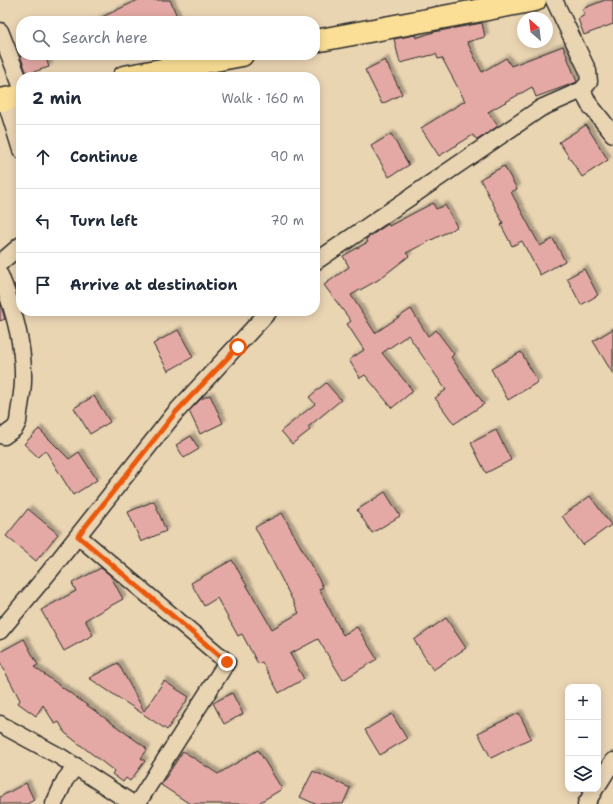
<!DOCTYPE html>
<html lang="en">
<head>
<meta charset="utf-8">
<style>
	:root { --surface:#fff; --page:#f2f2f3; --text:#1f2937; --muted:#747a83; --line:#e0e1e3 }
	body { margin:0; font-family:"Shantell Sans",sans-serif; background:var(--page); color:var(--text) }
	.controls { position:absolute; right:12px; bottom:12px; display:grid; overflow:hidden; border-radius:8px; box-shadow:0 2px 10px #0003 }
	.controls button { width:36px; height:36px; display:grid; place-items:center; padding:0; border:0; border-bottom:1px solid var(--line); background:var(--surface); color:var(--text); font:20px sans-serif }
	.compass { position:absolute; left:517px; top:12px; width:36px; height:36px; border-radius:50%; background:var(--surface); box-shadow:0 2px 10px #0003; rotate:332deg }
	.stop { position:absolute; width:12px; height:12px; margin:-9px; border:3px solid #ea580c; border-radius:50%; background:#fff }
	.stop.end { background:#ea580c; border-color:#fff; box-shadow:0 1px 4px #0008 }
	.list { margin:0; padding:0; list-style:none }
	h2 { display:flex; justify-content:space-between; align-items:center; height:52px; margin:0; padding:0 16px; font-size:17px }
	h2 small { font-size:13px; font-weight:400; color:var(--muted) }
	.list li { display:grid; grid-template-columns:26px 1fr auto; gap:12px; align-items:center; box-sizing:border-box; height:64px; padding:0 16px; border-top:1px solid var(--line) }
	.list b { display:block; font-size:15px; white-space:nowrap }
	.list em { font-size:13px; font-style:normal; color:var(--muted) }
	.icon { flex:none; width:22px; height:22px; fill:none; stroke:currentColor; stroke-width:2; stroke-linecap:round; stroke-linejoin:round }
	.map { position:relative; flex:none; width:613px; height:804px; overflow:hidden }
	.search { position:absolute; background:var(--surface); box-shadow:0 2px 10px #0003; left:16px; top:16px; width:304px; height:44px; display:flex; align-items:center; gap:10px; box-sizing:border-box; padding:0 14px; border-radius:16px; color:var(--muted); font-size:15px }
	.panel { position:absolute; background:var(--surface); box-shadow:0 2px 10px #0003; left:16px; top:72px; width:304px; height:244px; border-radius:16px }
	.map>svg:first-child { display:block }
</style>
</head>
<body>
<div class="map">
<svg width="613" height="804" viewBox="0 0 613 804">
	<defs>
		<filter id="shadow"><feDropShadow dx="3.5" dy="-3.5" stdDeviation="1" flood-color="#0004"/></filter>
	</defs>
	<rect width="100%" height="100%" fill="#ead5b3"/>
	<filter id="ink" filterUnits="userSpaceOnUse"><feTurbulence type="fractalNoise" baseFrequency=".025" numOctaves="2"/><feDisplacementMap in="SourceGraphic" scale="8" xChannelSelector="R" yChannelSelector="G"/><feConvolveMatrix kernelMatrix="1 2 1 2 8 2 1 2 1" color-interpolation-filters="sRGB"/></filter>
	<g filter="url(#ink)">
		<g fill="#e4a9a4" stroke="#2b2b2b" filter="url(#shadow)">
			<path d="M138 0H170L179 21H94Z"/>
			<path d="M605 0H613V24L584 35 578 19 585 15 582 9Z"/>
			<path d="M482 23 485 37 467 42 482 72 506 58 511 66 563 46 577 82 536 97 532 87 488 112 498 126 477 140 473 135 439 156 421 128 465 101 442 58 438 59 436 54 400 63 394 39 415 35 416 38 434 32Z"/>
			<path d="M20 55H45L49 67 27 74Z"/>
			<path d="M385 60 402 94 382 104 365 70Z"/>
			<path d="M586 125 608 160 582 177 559 142Z"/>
			<path d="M391 134 409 165 389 177 371 146Z"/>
			<path d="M504 166 517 189 511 192 540 246 553 239 565 261 540 275 522 241 512 246 501 225 503 223 480 179Z"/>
			<path d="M433 203 436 209 445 205 457 227 406 253 409 256 378 280 351 295 375 333 411 309 428 336 436 330 454 354 451 357 484 404 454 424 435 398 446 390 408 335 382 353 413 391 392 408 365 375 360 378 349 360 364 350 347 324 351 321 324 285 349 267 343 256 368 242 366 239 388 224 389 226Z"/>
			<path d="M584 269 598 295 581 305 567 278Z"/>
			<path d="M21 281V306L14 285Z"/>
			<path d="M0 302 5 319 0 321Z"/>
			<path d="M613 329V374L593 341Z"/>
			<path d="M178 330 193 357 168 371 153 344Z"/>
			<path d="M521 352 538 382 508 400 491 369Z"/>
			<path d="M326 383 341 400 308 427 310 430 292 444 281 431 315 404 309 397Z"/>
			<path d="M210 395 223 423 200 434 189 411 201 399Z"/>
			<path d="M94 396 110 422 90 434 74 408Z"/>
			<path d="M39 429 69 459 79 452 97 480 73 495 45 450 38 457 24 444Z"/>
			<path d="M496 430 511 460 486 473 471 443Z"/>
			<path d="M191 436 199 449 184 458 176 445Z"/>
			<path d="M385 492 400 516 372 533 357 510Z"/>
			<path d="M590 496 611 525 583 545 562 516Z"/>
			<path d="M154 501 166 531 141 542 128 512Z"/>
			<path d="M28 509 58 534 36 561 6 536Z"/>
			<path d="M282 513 323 587 319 589 343 635 357 627 377 659 343 680 318 639 290 654 304 679 279 693 262 662 258 664 242 634 238 636 217 598 204 606 191 583 232 560 272 629 299 613 255 527Z"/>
			<path d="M101 568 110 575 123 599 85 620 93 635 64 651 41 610 76 591 72 583Z"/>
			<path d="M446 618 466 648 433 670 414 640Z"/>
			<path d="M24 639 38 665 34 667 145 747 147 750 141 758 145 761 130 781 126 778 123 782 112 774 114 771 65 733 59 722 55 724 43 705 36 716 18 703 20 700 0 662V652Z"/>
			<path d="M118 663 144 711 164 681 189 697 167 730 89 678Z"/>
			<path d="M232 693 243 714 224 724 213 703Z"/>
			<path d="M519 713 531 738 491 758 478 733Z"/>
			<path d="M392 714 407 739 380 755 365 730Z"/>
			<path d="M258 750 282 789 257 804H190L161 785 183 751 218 774Z"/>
			<path d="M313 771 350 788 343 804H315L300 797Z"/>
			<path d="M26 783 34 800 27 804H0V797Z"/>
		</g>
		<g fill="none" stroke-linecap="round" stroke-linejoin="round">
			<g stroke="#2b2b2b" stroke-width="19">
				<g id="street">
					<path d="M0 31 21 85"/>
					<path d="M582 90 589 104 613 134"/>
					<path d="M5 99 21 150"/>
					<path d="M315 262 541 108 582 90 589 82 588 71 554 0"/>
					<path d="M0 263 21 245"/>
					<path d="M0 275C13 307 24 344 23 380 23 394 19 408 18 422L15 428 4 436 0 435"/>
					<path d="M78 536 227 662 137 804"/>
					<path d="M0 631 50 571 175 413 269 311"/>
					<path d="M0 724 61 757 133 804"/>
					<path d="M598 785 613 761"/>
					<path d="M54 804 65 780 76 766"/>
					<path d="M586 804 595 789"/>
				</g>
			</g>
			<g stroke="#2b2b2b" stroke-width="25">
				<g id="primary">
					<path d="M315 41 535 0"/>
					<path d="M124 77 242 55"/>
					<path d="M0 100 21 96"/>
				</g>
			</g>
			<use href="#street" stroke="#ead5b3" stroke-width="16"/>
			<use href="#primary" stroke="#fbdf96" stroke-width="22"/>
		</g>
	</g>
	<g fill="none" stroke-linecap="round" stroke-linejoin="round" filter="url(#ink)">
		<path stroke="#ea580c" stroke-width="5" d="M227 662 78 536 176 412 238 347"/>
	</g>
</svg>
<div class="controls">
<button>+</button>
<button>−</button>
<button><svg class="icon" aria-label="layers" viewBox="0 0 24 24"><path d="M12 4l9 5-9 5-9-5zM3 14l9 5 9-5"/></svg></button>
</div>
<svg class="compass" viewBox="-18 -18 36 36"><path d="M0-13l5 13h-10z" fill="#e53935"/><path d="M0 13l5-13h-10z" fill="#747a83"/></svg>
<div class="stop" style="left:238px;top:347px"></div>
<div class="stop end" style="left:227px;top:662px"></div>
<div class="search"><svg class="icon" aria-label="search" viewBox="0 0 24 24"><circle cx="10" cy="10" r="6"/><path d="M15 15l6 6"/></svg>Search here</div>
<section class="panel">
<h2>2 min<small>Walk · 160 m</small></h2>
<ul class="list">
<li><svg class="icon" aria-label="ahead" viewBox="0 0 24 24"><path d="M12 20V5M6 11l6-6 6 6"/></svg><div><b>Continue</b></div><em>90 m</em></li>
<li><svg class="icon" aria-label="left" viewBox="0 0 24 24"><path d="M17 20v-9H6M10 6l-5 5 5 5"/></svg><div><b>Turn left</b></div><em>70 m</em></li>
<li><svg class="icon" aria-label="arrive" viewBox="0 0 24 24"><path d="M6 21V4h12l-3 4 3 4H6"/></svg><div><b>Arrive at destination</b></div></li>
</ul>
</section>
</div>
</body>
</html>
